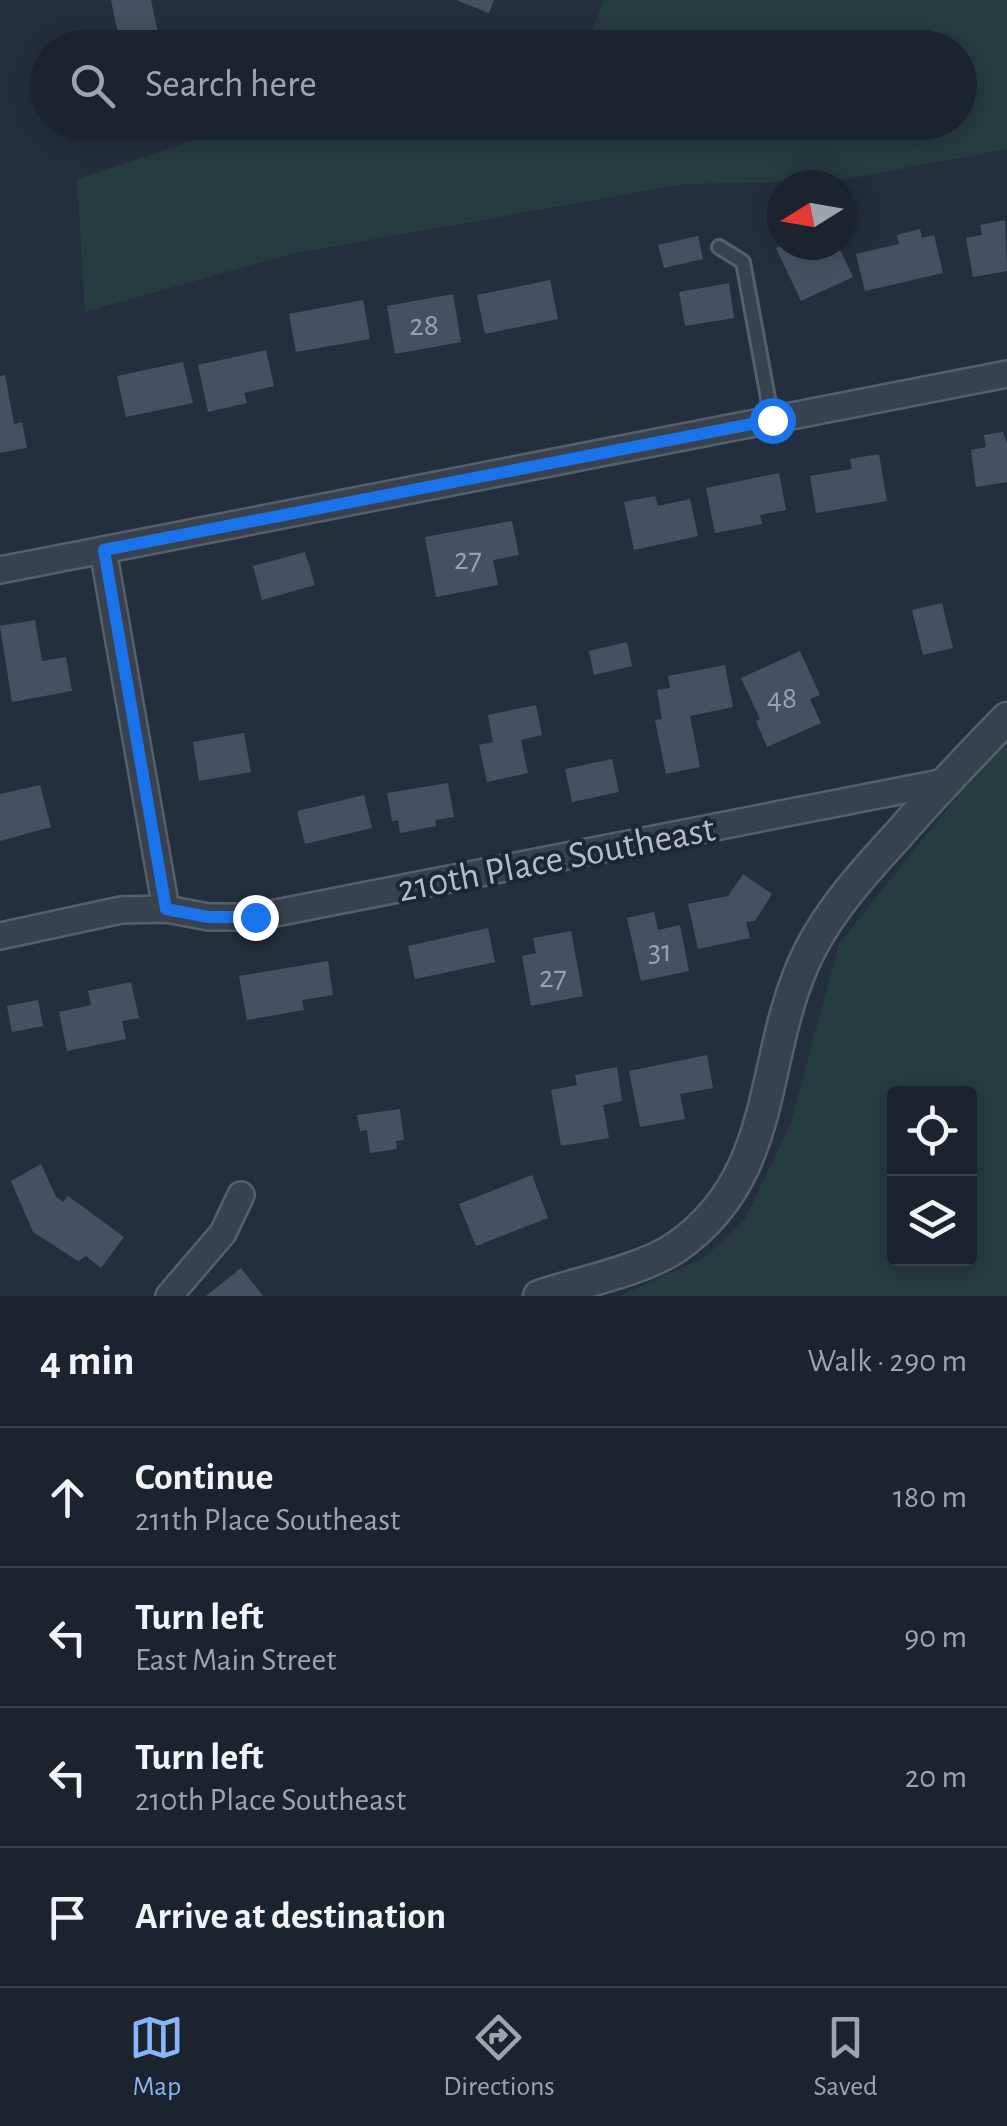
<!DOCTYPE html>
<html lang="en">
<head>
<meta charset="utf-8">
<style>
	:root { --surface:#1b232e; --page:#282f3a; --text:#f1f3f6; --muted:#a0a4aa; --line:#39404a; --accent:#8ab4f8 }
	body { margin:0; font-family:"Alegreya Sans",sans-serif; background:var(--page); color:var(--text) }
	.controls { position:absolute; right:30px; bottom:30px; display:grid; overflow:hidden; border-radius:10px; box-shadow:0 5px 25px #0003 }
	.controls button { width:90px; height:90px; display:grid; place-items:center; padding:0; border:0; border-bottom:2px solid var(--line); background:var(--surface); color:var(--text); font:50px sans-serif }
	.compass { position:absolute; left:767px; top:170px; width:90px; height:90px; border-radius:50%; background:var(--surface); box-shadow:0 5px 25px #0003; rotate:259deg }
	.stop { position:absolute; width:30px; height:30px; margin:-22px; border:8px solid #1a73e8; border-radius:50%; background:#fff }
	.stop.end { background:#1a73e8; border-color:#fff; box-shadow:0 2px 10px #0008 }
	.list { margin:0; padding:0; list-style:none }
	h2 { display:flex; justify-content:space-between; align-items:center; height:130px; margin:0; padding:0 40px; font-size:42px }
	h2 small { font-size:32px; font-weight:400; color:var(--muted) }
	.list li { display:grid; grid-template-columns:65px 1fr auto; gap:30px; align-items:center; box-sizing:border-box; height:140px; padding:0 40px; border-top:2px solid var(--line) }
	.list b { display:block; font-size:38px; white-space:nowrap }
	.list p { margin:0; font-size:32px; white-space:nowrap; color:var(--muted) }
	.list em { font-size:32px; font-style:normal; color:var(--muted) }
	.icon { flex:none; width:55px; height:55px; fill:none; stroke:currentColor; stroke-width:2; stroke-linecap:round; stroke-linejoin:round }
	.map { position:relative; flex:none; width:1007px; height:1296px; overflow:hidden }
	.search { position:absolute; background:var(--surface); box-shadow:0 5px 25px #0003; left:30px; right:30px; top:30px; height:110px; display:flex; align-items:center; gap:25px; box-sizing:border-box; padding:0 35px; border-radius:55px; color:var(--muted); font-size:38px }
	.sheet { height:690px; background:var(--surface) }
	nav { display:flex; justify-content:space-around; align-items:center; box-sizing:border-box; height:140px; border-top:2px solid var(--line); background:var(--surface); font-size:28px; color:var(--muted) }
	nav a { display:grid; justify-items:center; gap:5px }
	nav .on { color:var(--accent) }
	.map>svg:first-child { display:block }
</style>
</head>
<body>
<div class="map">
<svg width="1007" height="1296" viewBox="0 0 1007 1296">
	<rect width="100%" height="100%" fill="#242f3e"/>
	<g fill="#263c3f" fill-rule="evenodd">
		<path d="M604 0H1007V149L836 181 684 184 291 254 85 312 77 179 246 123 960 122V48L585 47Z"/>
		<path d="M1007 745V1296H619L705 1257 744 1221 791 1123 839 944 977 771ZM894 1094H970V1258H894Z"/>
	</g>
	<g fill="#455162">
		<path d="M111 0H151L161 48H121Z"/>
		<path d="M456 0H494L489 13Z"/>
		<path d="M1005 220 1007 271 973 277 966 238 982 235 980 225Z"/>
		<path d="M920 229 922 238 934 235 943 273 865 291 856 254 899 244 897 235Z"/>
		<path d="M698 236 703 259 664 268 658 245Z"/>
		<path d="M783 245H828L831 252 839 248 853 277 801 301 776 248Z"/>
		<path d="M550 280 558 319 485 334 477 295Z"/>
		<path d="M729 283 734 318 685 326 679 292Z"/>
		<path d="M453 294 461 342 395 354 387 306Z"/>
		<path d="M363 300 370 339 296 352 289 314Z"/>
		<path d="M266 350 274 386 244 393 247 403 208 412 198 365Z"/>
		<path d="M183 362 193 403 126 417 117 376Z"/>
		<path d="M5 375 14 424 22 422 27 448 0 453V376Z"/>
		<path d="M1003 432 1007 444V482L976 487 971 450 986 447 984 435Z"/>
		<path d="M879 454 887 501 816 513 810 476 852 469 850 459Z"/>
		<path d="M779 473 786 510 760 515 762 524 715 533 706 488Z"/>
		<path d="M655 496 658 506 690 499 698 536 634 550 624 502Z"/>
		<path d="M512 521 519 555 493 560 498 585 436 597 425 537Z"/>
		<path d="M305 552 315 585 262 600 253 566Z"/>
		<path d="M942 603 953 648 923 655 912 610Z"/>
		<path d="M35 620 42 661 66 657 72 691 12 702 0 626Z"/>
		<path d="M627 642 632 666 594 675 589 651Z"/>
		<path d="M800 651 820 695 810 699 821 723 767 747 756 721 760 719 741 678Z"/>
		<path d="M725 665 733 707 690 716 700 767 666 774 655 720 662 719 657 690 670 688 668 676Z"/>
		<path d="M536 705 542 735 521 740 528 773 487 782 479 745 493 742 488 715Z"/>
		<path d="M244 733 251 772 199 781 193 742Z"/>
		<path d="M612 759 619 792 572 802 565 769Z"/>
		<path d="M448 783 454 817 435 820 436 826 400 833 398 820 392 821 387 793Z"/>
		<path d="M40 785 51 827 0 841V794Z"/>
		<path d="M364 795 372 828 305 844 297 811Z"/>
		<path d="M743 874 772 894 755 921 746 922 750 938 698 949 688 904 728 896Z"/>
		<path d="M654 912 658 930 680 925 689 971 641 981 627 918Z"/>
		<path d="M488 928 495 962 415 979 408 946Z"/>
		<path d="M571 931 583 996 531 1006 522 956 536 953 533 938Z"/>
		<path d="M328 961 333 995 302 1000 304 1010 247 1020 239 976Z"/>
		<path d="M131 982 139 1018 122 1021 126 1039 67 1051 59 1012 91 1005 88 991Z"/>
		<path d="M38 1000 43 1026 12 1032 7 1006Z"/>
		<path d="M707 1055 713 1088 680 1094 685 1119 640 1127 629 1071Z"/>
		<path d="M617 1067 622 1101 603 1105 609 1138 561 1146 551 1090 577 1085 575 1075Z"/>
		<path d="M400 1109 404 1140 396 1141 397 1149 370 1153 367 1130 360 1131 357 1115Z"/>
		<path d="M41 1164 56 1197 63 1202 68 1196 124 1237 101 1268 86 1256 78 1261 33 1232 11 1181Z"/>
		<path d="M532 1175 548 1218 476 1246 459 1204Z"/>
		<path d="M241 1268 263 1296H206Z"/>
	</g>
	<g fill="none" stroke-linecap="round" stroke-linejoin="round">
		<g stroke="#565f6c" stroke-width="18">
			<path id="service" d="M719 247 743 262 772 420"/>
		</g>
		<g stroke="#565f6c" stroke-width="30">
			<g id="minor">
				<path d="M103 550 166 909"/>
				<path d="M0 570 1007 374"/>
				<path d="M0 936 121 910 166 909 209 917H255L945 782"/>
				<path d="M169 1296 223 1233 241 1195"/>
			</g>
		</g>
		<g stroke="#565f6c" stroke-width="35">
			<path id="tertiary" d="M539 1296C578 1283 642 1270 675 1248 783 1174 757 1054 810 950 832 907 866 870 898 835 933 795 970 756 1007 718"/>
		</g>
		<use href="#service" stroke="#38414e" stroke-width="12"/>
		<use href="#minor" stroke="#38414e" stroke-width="25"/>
		<use href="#tertiary" stroke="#38414e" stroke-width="30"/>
	</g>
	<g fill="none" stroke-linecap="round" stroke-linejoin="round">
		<path stroke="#1a73e8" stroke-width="12" d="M255 917H208L166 909 104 550 772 420"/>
	</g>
	<g text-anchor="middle" stroke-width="8" stroke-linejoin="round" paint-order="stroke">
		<g font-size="32" fill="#98a1af">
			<text x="424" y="335">28</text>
			<text x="468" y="569">27</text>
			<text x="782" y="708">48</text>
			<text x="660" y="961">31</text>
			<text x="553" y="987">27</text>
		</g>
		<g font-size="38" fill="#b4bcc9" stroke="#1d2633">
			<text transform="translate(556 858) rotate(-11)" y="13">210th Place Southeast</text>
		</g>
	</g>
</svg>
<div class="controls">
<button><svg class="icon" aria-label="locate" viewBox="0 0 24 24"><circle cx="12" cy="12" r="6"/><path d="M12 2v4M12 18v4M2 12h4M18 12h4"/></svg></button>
<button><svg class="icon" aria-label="layers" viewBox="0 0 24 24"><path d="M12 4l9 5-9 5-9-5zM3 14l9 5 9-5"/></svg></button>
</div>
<svg class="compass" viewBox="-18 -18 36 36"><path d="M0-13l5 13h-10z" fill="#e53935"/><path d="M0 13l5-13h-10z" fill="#a0a4aa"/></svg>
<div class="stop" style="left:772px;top:420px"></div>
<div class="stop end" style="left:255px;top:917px"></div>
<div class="search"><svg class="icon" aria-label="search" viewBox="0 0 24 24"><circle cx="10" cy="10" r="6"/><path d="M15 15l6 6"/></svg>Search here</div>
</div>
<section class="sheet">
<h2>4 min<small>Walk · 290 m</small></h2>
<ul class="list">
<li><svg class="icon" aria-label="ahead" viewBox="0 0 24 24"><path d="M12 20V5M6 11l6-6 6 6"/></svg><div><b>Continue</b><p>211th Place Southeast</p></div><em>180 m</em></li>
<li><svg class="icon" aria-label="left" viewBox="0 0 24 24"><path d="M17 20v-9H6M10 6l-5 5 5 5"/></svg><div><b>Turn left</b><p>East Main Street</p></div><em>90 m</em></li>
<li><svg class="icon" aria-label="left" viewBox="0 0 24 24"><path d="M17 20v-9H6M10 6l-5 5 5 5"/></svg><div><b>Turn left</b><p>210th Place Southeast</p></div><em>20 m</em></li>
<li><svg class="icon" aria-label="arrive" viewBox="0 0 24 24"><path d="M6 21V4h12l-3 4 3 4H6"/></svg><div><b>Arrive at destination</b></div></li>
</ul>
</section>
<nav>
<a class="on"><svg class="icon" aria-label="map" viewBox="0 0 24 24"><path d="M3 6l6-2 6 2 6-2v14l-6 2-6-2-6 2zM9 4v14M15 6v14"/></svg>Map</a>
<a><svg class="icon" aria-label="directions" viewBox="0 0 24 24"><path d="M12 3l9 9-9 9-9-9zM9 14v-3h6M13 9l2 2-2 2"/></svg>Directions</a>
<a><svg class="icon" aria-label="saved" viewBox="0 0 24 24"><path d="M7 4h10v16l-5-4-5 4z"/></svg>Saved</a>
</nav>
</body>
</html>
